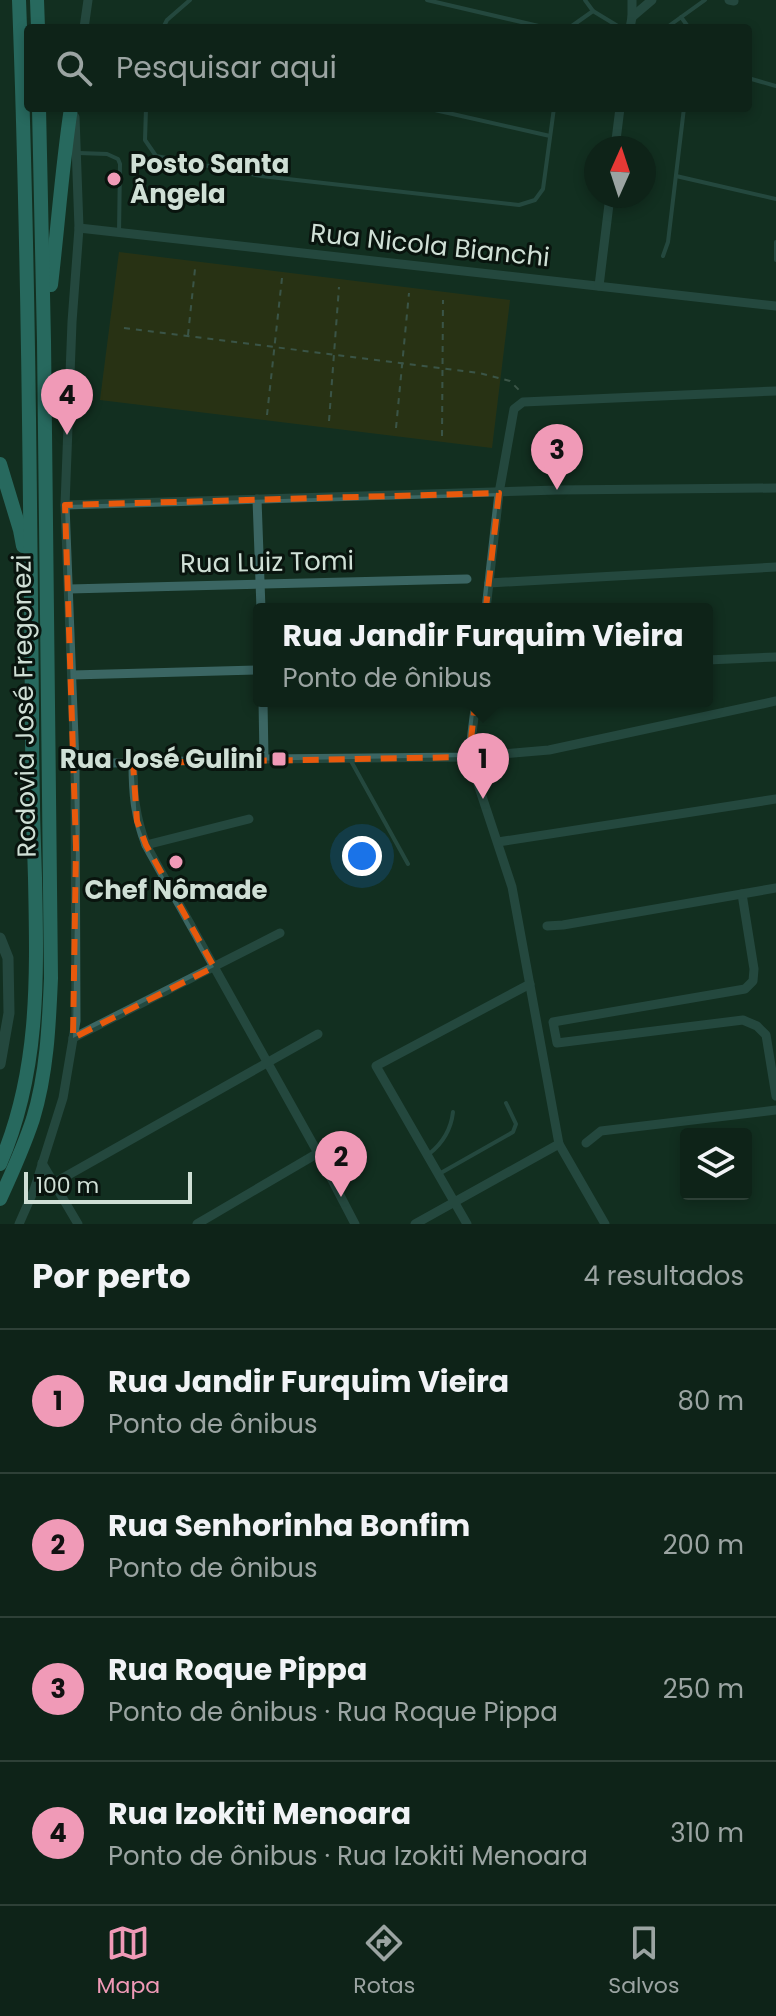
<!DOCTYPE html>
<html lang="pt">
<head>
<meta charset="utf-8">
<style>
	:root { --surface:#0e2318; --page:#1c2f25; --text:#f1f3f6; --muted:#9ba4a2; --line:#2e4037; --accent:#f09ab7 }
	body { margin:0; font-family:Poppins,sans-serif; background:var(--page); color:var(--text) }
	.controls { position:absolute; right:24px; bottom:24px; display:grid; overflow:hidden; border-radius:8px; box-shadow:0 4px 12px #0003 }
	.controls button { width:72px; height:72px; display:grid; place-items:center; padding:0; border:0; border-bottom:2px solid var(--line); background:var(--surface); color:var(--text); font:40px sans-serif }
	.compass { position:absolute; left:584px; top:136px; width:72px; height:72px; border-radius:50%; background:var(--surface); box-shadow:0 4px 12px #0003; rotate:3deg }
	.scale { position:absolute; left:24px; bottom:20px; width:168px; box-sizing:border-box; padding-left:8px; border:4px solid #cfdfd5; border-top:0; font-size:22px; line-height:28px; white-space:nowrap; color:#cfdfd5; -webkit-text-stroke:6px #09140e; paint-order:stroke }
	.you { position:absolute; left:362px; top:856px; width:28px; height:28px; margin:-20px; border:6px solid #fff; border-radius:50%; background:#1a73e8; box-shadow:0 0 0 12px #1a73e833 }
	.badge { display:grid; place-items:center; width:52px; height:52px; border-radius:50%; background:var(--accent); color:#111; font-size:26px; font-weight:700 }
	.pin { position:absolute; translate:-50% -66px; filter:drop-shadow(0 2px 4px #0008) }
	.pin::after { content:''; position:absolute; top:42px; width:28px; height:24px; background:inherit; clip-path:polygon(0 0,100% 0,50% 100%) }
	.popup { position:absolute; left:253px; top:603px; width:460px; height:104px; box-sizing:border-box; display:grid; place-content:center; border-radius:8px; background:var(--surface); filter:drop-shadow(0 2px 6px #0005); font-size:26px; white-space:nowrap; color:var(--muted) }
	.popup b { font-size:30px; color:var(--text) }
	.popup::after { content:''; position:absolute; left:50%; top:100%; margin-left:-16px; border:16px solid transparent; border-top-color:var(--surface) }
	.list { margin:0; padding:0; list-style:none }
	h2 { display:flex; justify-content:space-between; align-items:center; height:104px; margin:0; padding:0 32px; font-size:34px }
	h2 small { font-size:26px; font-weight:400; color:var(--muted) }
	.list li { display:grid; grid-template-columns:52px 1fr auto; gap:24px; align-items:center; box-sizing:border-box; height:144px; padding:0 32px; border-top:2px solid var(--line) }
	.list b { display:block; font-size:30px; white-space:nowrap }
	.list p { margin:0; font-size:26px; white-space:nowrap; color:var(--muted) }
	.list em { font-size:26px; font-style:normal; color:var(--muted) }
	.icon { flex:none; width:44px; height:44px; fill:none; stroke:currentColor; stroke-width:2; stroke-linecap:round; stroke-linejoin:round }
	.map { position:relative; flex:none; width:776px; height:1224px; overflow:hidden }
	.search { position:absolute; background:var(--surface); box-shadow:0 4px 12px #0003; left:24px; right:24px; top:24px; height:88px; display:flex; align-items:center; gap:20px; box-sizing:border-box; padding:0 28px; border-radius:8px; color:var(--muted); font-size:30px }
	.sheet { height:680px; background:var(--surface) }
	nav { display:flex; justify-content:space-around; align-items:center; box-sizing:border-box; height:112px; border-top:2px solid var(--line); background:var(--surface); font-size:22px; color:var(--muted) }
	nav a { display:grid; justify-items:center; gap:4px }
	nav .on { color:var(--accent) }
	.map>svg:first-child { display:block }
</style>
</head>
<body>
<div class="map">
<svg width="776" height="1224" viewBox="0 0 776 1224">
	<rect width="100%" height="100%" fill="#132f20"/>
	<path fill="#433706" d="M119 252 510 300 492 448 100 400Z"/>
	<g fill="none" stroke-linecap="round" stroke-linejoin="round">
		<g stroke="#6c8275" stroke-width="2" stroke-dasharray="6 6" stroke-linecap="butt">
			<path d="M124 328 479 373 510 381 522 393"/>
			<path d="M188 335 195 269"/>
			<path d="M267 415 282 278"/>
			<path d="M329 421 339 287"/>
			<path d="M396 428 409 293"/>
			<path d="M442 436 443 300"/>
		</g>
		<g stroke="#3b6663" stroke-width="4">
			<path d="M427 0 547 28"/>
			<path d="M585 0 593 11 621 28"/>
			<path d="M681 17 689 28"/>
			<path d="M163 28 167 20 190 0"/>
			<path d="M569 28 593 11"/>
			<path d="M666 28 705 0"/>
			<path d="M748 78 776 86"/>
			<path d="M146 108 145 140 156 156 261 176 519 205 535 200 543 189 554 108"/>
			<path d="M426 108 550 136"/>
			<path d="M79 153 107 154 118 159 120 164 119 233"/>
			<path d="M676 176 776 199"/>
			<path d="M776 242V260"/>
			<path d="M663 256 668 242 684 108"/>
			<path d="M351 761 408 864"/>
			<path d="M429 1154C443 1143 451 1130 453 1112"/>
			<path d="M439 1174 513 1132 516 1124 506 1103"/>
		</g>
		<g stroke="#3b6663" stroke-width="9">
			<path d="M729 0 734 1"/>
			<path d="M632 17 652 0"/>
			<path d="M84 28 88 0"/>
			<path d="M630 28 632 17V0"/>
			<path d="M615 148 620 108"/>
			<path d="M79 228 776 306"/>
			<path d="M599 286 610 196"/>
			<path d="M257 499 261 609"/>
			<path d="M65 505 557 490 776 488"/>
			<path d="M489 583 776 567"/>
			<path d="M69 589 467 579"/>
			<path d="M486 609 499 493 514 409 523 402 776 391"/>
			<path d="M707 660 776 657"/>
			<path d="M72 675 259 670"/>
			<path d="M263 701 264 759"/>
			<path d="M476 701 469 757 512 887 559 1144 605 1224"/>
			<path d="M133 763C133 794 135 816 146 845L318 1153 355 1224"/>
			<path d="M75 764 264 759 469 757 549 750 776 701"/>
			<path d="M498 842 776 799"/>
			<path d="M146 845 249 819"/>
			<path d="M742 894 754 969 753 981 745 989 553 1022 557 1043 743 1020 757 1026 766 1035 776 1096"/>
			<path d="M547 926 563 925 776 888"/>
			<path d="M73 1038 280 933"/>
			<path d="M586 1143 601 1131 776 1110"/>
			<path d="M42 1163 78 1224"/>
			<path d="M54 1183 318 1034"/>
			<path d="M19 1224 34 1190 63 1098 76 1021 75 764 65 505 72 322 79 228 75 117"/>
			<path d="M197 1224 318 1153"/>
			<path d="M415 1224 559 1144"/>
			<path d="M467 1224 376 1066 530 984"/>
		</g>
		<path stroke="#3b6663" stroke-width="11" d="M0 938 8 958 9 1013 0 1064"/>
		<g stroke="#42afa8" stroke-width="14">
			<path d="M37 0 38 28"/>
			<path d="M51 285C58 226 62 167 71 108"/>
			<path d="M0 464 20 530 23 546"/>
			<path d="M0 1164C40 1071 37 977 35 878 33 824 32 769 32 715 30 476 28 238 19 0"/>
			<path d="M0 1199C12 1173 24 1146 33 1119 47 1073 49 1025 51 978L44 341 39 108"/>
		</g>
	</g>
	<path d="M0 0H776V1224H0ZM499 493 469 757 133 763 137 821 146 845 214 967 73 1038 76 847 65 505Z" fill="#132f20" fill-opacity=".55" fill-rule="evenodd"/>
	<path fill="none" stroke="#e8590c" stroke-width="6" stroke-dasharray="16 10" stroke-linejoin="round" d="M499 493 469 757 133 763 137 821 146 845 214 967 73 1038 76 847 65 505Z"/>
	<g fill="#f09ab7" stroke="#09140e" stroke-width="3">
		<circle cx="114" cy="179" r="8"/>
		<rect x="271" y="751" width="16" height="16" rx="4"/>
		<circle cx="176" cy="862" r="8"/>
	</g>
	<g text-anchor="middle" stroke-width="6" stroke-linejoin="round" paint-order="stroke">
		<g font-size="26" font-weight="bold" fill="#cfdfd5" stroke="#09140e" text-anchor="start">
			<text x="130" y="173">Posto Santa<tspan x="130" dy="30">Ângela</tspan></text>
			<text x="263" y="768" text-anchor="end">Rua José Gulini</text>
			<text x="176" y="899" text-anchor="middle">Chef Nômade</text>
		</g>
		<g font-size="26" fill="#cfdfd5" stroke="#09140e">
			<text transform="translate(430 245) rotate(6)" y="9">Rua Nicola Bianchi</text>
			<text transform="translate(267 562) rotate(-1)" y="9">Rua Luiz Tomi</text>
			<text transform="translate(24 706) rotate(-91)" y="9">Rodovia José Fregonezi</text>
		</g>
	</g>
</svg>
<div class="controls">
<button><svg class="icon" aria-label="layers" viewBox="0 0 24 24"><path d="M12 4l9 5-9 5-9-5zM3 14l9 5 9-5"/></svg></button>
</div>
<svg class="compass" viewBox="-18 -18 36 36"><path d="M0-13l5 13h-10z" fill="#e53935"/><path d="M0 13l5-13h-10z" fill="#9ba4a2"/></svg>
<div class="scale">100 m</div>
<div class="you"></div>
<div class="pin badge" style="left:483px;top:799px">1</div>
<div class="popup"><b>Rua Jandir Furquim Vieira</b>Ponto de ônibus</div>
<div class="pin badge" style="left:341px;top:1197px">2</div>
<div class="pin badge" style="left:557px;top:490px">3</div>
<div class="pin badge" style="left:67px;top:435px">4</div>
<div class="search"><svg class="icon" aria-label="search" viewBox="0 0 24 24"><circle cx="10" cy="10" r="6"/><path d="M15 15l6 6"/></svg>Pesquisar aqui</div>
</div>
<section class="sheet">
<h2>Por perto<small>4 resultados</small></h2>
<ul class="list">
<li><span class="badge">1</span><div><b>Rua Jandir Furquim Vieira</b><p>Ponto de ônibus</p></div><em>80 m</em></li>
<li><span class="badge">2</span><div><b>Rua Senhorinha Bonfim</b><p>Ponto de ônibus</p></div><em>200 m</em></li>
<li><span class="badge">3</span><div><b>Rua Roque Pippa</b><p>Ponto de ônibus · Rua Roque Pippa</p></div><em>250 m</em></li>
<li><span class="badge">4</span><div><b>Rua Izokiti Menoara</b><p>Ponto de ônibus · Rua Izokiti Menoara</p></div><em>310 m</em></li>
</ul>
</section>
<nav>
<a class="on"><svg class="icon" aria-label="map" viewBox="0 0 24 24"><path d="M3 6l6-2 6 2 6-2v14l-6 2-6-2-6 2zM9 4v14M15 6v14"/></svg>Mapa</a>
<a><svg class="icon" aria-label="directions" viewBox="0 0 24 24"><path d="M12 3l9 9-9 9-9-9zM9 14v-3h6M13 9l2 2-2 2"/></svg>Rotas</a>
<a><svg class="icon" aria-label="saved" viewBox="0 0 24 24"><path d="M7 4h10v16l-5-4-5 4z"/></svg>Salvos</a>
</nav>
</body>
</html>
